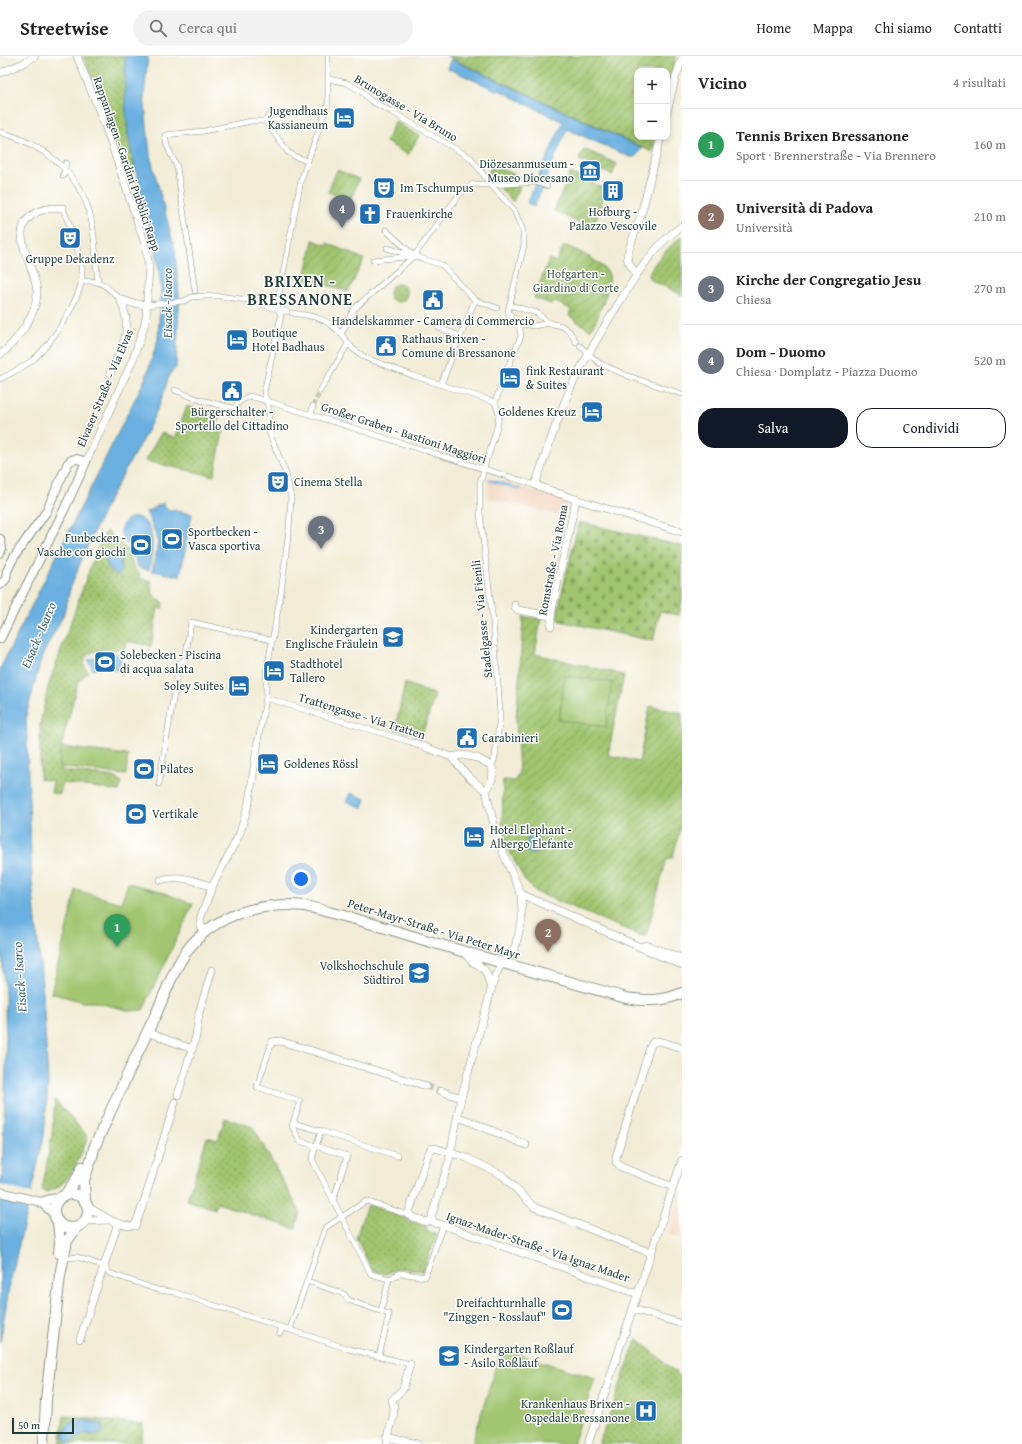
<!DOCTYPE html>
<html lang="it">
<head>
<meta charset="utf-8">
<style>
	:root { --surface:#fff; --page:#f2f2f2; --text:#222; --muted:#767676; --line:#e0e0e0; --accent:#111827 }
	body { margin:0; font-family:"Gentium Book Plus",serif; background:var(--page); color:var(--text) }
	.controls { position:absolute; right:12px; top:12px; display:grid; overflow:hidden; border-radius:8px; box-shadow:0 2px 6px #0003 }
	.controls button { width:36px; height:36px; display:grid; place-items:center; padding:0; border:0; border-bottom:1px solid var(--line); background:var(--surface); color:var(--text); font:20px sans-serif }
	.scale { position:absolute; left:12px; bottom:10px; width:62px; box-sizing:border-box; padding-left:4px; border:2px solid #1f3d34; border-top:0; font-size:11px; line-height:14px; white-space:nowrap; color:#1f3d34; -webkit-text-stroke:3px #fff; paint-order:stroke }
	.you { position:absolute; left:301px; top:823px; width:14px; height:14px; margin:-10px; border:3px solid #fff; border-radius:50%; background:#1a73e8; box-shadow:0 0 0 6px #1a73e833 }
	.badge { display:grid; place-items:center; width:26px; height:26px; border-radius:50%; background:var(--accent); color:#fff; font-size:13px; font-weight:700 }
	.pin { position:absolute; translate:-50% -33px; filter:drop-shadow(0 1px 2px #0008) }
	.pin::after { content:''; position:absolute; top:21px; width:14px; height:12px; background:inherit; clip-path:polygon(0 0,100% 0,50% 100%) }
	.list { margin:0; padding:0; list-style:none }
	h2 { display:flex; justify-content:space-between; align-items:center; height:52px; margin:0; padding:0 16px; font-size:17px }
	h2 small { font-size:13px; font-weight:400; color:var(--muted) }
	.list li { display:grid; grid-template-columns:26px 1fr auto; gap:12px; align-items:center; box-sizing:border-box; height:72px; padding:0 16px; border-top:1px solid var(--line) }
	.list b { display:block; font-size:15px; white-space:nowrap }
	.list p { margin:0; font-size:13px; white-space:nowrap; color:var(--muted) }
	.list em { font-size:13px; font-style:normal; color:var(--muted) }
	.actions { display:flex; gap:8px; padding:12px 16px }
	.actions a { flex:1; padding:9px 0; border:1px solid var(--accent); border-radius:16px; text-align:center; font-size:14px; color:var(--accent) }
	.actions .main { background:var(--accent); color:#fff }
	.icon { flex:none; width:22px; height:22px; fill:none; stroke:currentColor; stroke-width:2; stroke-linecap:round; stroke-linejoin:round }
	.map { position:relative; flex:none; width:682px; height:1388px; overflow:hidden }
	header { display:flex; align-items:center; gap:24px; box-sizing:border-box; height:56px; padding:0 20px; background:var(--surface); border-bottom:1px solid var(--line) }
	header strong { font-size:19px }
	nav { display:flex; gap:22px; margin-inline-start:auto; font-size:14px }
	.search { width:280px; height:36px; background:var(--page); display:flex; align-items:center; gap:10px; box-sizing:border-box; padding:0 14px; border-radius:22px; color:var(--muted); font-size:15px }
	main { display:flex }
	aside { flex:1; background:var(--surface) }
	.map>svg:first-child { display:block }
</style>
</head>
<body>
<header>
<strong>Streetwise</strong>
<div class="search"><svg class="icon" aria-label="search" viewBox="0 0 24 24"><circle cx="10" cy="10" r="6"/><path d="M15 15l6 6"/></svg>Cerca qui</div>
<nav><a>Home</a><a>Mappa</a><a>Chi siamo</a><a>Contatti</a></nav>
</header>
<main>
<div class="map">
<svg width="682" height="1388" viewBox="0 0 682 1388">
	<defs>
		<pattern id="grass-dots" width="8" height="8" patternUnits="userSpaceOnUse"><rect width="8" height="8" fill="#a1c56f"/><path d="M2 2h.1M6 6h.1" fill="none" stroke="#83a15c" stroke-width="1.8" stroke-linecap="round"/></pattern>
		<pattern id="cemetery-stones" width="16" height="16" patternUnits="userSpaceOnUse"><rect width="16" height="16" fill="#a1c56f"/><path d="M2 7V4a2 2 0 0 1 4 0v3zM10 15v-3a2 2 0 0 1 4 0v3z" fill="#83a15c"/></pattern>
		<pattern id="garden-furrows" width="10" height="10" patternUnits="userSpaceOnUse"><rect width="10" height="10" fill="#a1c56f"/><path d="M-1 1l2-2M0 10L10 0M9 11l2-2" fill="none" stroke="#83a15c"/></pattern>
	</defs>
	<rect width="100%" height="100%" fill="#fff"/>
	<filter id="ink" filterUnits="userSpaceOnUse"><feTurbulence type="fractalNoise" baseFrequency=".025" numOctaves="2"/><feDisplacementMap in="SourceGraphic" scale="8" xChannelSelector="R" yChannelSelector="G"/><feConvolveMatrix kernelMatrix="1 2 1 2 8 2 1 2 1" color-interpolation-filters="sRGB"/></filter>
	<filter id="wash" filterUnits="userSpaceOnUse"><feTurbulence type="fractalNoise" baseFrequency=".012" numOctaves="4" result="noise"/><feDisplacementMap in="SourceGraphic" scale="16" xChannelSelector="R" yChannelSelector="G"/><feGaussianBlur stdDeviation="0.9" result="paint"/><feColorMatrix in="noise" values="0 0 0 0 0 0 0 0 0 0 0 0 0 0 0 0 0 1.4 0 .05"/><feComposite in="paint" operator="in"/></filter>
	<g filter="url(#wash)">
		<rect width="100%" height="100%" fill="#f2ecd6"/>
		<g fill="#f1d5bd">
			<path d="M489 421 568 445 565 461 488 442Z"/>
			<path d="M682 1148V1183L668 1179 676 1153Z"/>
		</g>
		<g fill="url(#grass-dots)" stroke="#608152">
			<path d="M83 0H125C125 39 126 77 135 115L122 118 95 27Z"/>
			<path d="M395 65 419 80 408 99 386 86Z"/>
			<path d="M492 109 518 120 519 122V123L492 125 488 118Z"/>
			<path d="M518 130 520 131 513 146 500 132Z"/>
			<circle cx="398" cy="237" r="9"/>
			<path d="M187 350 220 361 217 369 224 372 214 420 145 405 161 377 175 382Z"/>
			<path d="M107 474 126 493 130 498 133 511 140 518 139 522 151 525C150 535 154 542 163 546L162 553 158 552 151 590 127 585 124 594C114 593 92 592 86 601 85 603 84 606 84 608L88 616 78 626 61 691 59 711 64 715 114 721 122 726 119 735 63 727 60 738 51 737 53 725 40 723V669L48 631 93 503Z"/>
			<path d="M405 627 435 639 422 679 395 673Z"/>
			<path d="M55 1044 88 1081C79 1102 71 1132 44 1136L42 1134 52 1079Z"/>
			<path d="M225 1062 253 1071 300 1156 295 1173 217 1147 215 1153 187 1144 207 1081 218 1084Z"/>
			<path d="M369 1149 427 1171 426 1175 437 1179 423 1215 401 1212 385 1218 372 1214 356 1182 366 1151Z"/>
			<path d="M637 1282 682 1322V1388H599Z"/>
		</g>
		<path fill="url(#cemetery-stones)" stroke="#608152" d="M579 466 682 490V544L679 559 660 555 653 585 560 565 557 561 561 540Z"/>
		<g fill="url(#garden-furrows)" stroke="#608152">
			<path d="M447 0H676L667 37V15H637V81H656L652 96Z"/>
			<path d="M584 93 617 108 612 119 579 104Z"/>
			<path d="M337 114 359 123 350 145 328 136Z"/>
			<path d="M570 117 601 131 604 137 593 173 554 155Z"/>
			<path d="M682 180V239L651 224 648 220C651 208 672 188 682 180Z"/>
			<path d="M313 184 326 189 327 187 364 203 348 236 343 234V232H342L341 234 333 231 334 229H332V231L324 228 323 226 322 228 314 225V223L313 222 312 224 305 223Z"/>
			<path d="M566 190C576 193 607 209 609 219 611 227 606 238 603 246L604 248 602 249 597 263 590 274 569 260 571 253 553 245 551 248 534 242 549 203 556 206 563 191Z"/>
			<path d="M523 561 541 563 535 598 624 619 608 699 639 706 650 650 682 657V764L673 801 666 805 647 877 644 881 536 836 525 825 509 794 502 774 503 724 515 725 519 716 516 663 520 613Z"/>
			<path d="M64 1360 143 1368 141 1388H60Z"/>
		</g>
		<g fill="#a1c56f" stroke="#608152">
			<path d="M565 620 612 626 606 671 559 664Z"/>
			<path d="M61 691 128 699 126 719 59 711Z"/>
			<path d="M128 827 159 835 193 848 143 954 131 955 94 946H83L51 937 76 834 121 847Z"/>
			<path d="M501 1293 595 1322 573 1388H472Z"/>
		</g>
		<g fill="#6ab0e0" stroke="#44768a">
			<path d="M125 0H148L144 40 150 99 175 194 179 238V253L176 312 170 317 160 348 146 377 108 445 84 498 71 530 63 560 42 600 26 660 32 824 43 938 48 1026 44 1080 9 1232 0 1287V1126L2 1122 6 1008 5 938 0 874V613L146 321 158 283 161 232 157 200 133 103 128 79 125 42Z"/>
			<path d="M451 3 642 92 635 101H630L567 73 534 151 527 147 563 66 499 34 498 35 447 12Z"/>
			<path d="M163 447 166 453 192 458 180 520 152 515 158 487 153 471 146 456Z"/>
			<path d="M135 461C158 465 152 498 149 514L141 513 137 510C135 505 135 499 133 494 130 489 125 487 123 482 117 472 125 462 135 461Z"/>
			<path d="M114 495C125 499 119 507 121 516L117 519C107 515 99 498 114 495Z"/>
			<path d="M105 598H123L118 614H113V608L100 611 93 614 88 604Z"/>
			<path d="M350 737 366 743 363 752 346 745Z"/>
			<path d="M530 779H535L539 782 535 789 538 795 534 798 529 797 527 796 528 782Z"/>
			<path d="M83 1364 102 1368 103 1377C94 1381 90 1377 83 1378 77 1380 74 1385 68 1387 60 1381 64 1370 73 1366 76 1365 80 1365 83 1364Z"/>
		</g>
		<path fill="#f2ecd6" d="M0 1129 33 1138 29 1152 0 1144Z"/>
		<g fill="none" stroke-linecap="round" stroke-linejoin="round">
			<path stroke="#6ab0e0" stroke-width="2.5" d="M489 424 520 433"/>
		</g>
	</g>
	<g filter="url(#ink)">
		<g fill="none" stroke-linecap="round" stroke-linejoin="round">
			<path stroke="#c8c9b6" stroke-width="5" stroke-dasharray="5 2.5" stroke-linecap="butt" d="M313 350 320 335"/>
			<path stroke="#c8c9b6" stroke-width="7" stroke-dasharray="7 3.5" stroke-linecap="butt" d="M426 1030 441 1035"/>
			<g stroke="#889485" stroke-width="6">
				<g id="pedestrian">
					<path d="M329 23 347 27 361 35 371 45 392 56 471 102 491 129 514 154 523 175 524 189 508 256 519 267 521 280 510 306 495 346"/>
					<path d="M265 65 271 58"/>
					<path d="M0 76C42 88 79 115 90 159 96 180 95 204 98 226"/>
					<path d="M63 120 66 107"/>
					<path d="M386 174 414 200 387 192"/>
					<path d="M373 204 414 200 442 209 475 244 497 252"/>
					<path d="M81 226C100 222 107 231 120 243"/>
					<path d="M195 235 177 111 167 90 165 79 204 75 251 65H265L288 96 294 100 307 105"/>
					<path d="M147 249 184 245 192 241 204 240H219L247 244 287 256"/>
					<path d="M509 249 537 257 549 267"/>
					<path d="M292 257C313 260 326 261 341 278L354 253 414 200 459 139 473 128 491 129 535 126 547 130"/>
					<path d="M519 267 534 270 549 267 562 270 570 276 576 286"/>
					<path d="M439 272 460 280"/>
					<path d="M341 278 353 293 366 302 414 320 495 346"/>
					<path d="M580 290 599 307 628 320 682 338"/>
					<path d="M0 323C12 317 24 311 34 303 51 288 82 242 82 219 81 196 71 174 63 152"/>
					<path d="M441 328 475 244"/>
					<path d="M175 334 197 343 232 352H235L238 347 249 340 267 345 535 429"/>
					<path d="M320 335 348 288"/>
					<path d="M311 358 313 350"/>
					<path d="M488 401 497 371 499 358 495 346"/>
					<path d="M486 405 480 427V457L493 566 498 626 500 659 495 701 492 710"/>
					<path d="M266 642 414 687"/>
					<path d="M258 685 266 642V618L281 537 289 473 291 442 286 418 269 376V354L264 336 281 260 277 249 301 124 328 48V0"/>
					<path d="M159 728 179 607 185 604 191 566 271 584"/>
					<path d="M272 986 257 1031 300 1045 293 1067 321 1075 312 1103 371 1218 389 1223"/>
					<path d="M293 1067 292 1070 300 1085 347 1100 333 1145"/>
					<path d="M321 1075 398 1100"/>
					<path d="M69 1202 77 1201 104 1210 109 1217 158 1234 173 1236 349 1293 410 1308"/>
					<path d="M381 1255 389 1223 400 1217 425 1221 443 1169"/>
					<path d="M290 1273 307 1225"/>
					<path d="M280 1277 283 1271"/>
					<path d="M379 1300 389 1258 348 1244 344 1238 307 1225 325 1172 366 1145 408 1159"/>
				</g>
			</g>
			<g stroke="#889485" stroke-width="8">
				<g id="minor">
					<path d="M77 0 105 69 144 185 149 210 146 261 144 271 133 303 86 406"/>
					<path d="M0 17 24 7 35 0"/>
					<path d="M667 56 675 23 682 3"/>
					<path d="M682 170C654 189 636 219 619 247 602 274 586 301 572 329 557 361 547 396 535 429L572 442 682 476"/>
					<path d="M636 219 628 205 627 199 641 159 661 81"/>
					<path d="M120 243 131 247 147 249"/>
					<path d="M0 299C16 286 37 259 37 237 37 209 0 170 42 154 49 152 57 152 63 152"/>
					<path d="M110 317C123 290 134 272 120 243"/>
					<path d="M515 549V551L518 554 551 560"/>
					<path d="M551 570V558L576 443"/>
					<path d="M414 687 451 701 463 699 477 702 492 710C494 721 492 726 486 735"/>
					<path d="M161 824C177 818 197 825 212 831"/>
					<path d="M521 838 640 891 682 909"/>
					<path d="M205 875 201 870 200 863 212 831 240 777 249 746 258 685"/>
					<path d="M640 891 646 889 682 902"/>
					<path d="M464 896 472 906 479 909 486 916 491 932"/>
					<path d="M147 976 192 993"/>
					<path d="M272 986 280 985 426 1030"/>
					<path d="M441 1035 461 1042"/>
					<path d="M178 1039 196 980 199 957 212 914"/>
					<path d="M458 1062 464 1063 526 1089"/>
					<path d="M673 1131 621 1111 616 1106V1101L650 991 653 986 659 985 682 992"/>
					<path d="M87 1150C102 1159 117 1171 135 1170L144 1146 175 1046"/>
					<path d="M432 1164V1159L449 1105 461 1042 495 920 502 907 510 900 515 891 522 865V857L521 838 502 794 493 765 486 735 470 722 451 701"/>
					<path d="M432 1164 426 1166 408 1159 428 1098 431 1093 435 1092 467 1102 502 1119 534 1151 651 1197"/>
					<path d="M432 1164 435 1167 443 1169 638 1238"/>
					<path d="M85 1165 108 1164"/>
					<path d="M633 1253 682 1268"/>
					<path d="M80 1283 118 1167"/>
					<path d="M387 1381 418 1388"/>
					<path d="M387 1388C388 1373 398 1357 392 1344L403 1333 410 1308"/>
					<path d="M588 1388 682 1104"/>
				</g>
			</g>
			<g stroke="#889485" stroke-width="10">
				<g id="tertiary">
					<path d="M0 483 2 492 0 497"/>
					<path d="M0 529 6 523 7 515 14 501 46 456 68 407C74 401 79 403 86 406L64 454 0 583"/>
					<path d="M0 1136 41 1146 55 1159"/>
					<path d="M41 1146 50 1143 61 1142"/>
				</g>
			</g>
			<g stroke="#889485" stroke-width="12">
				<g id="secondary">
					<circle cx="71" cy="1155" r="17"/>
					<path d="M64 1140 78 1121 82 1111"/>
					<path d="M85 1146 84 1124 92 1101 94 1092C114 1047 135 1002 156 958 167 934 176 905 195 885 220 859 256 849 292 849 306 849 319 853 332 857 361 864 389 873 418 882 487 903 557 922 626 942 646 945 663 946 682 937"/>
					<path d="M58 1166 60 1187 59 1197"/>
					<path d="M44 1388 46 1344 60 1219 67 1185 77 1171"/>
				</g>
			</g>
			<use href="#pedestrian" stroke="#fff" stroke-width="5"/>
			<use href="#minor" stroke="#fff" stroke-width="7"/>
			<use href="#tertiary" stroke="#fff" stroke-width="8"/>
			<use href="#secondary" stroke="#fff" stroke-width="10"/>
		</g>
	</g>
	<defs>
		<g id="hotel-square" transform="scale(1.15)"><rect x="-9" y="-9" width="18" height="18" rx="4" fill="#1f6fb2" stroke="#fff"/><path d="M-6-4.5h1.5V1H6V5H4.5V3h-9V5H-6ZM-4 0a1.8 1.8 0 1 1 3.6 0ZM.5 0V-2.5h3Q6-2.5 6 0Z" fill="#fff"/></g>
		<g id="museum-square" transform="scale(1.15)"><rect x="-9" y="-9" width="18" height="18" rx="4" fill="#1f6fb2" stroke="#fff"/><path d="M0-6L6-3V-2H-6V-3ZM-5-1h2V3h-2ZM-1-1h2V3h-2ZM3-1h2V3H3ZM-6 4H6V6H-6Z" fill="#fff"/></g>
		<g id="theatre-square" transform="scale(1.15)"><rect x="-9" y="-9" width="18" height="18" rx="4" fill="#1f6fb2" stroke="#fff"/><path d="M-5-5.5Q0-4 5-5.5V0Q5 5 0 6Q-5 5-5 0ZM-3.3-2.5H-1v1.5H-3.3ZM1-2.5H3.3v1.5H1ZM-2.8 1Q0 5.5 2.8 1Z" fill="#fff"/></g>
		<g id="building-square" transform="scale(1.15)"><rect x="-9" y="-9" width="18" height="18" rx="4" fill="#1f6fb2" stroke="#fff"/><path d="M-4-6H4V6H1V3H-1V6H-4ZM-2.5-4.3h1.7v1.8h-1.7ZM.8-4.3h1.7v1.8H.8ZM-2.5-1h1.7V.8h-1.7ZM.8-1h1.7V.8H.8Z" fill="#fff"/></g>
		<g id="church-square" transform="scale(1.15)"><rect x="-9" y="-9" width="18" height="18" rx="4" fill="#1f6fb2" stroke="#fff"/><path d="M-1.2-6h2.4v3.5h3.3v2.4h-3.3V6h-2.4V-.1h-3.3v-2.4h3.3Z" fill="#fff"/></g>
		<g id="civic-square" transform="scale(1.15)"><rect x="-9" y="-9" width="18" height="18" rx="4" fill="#1f6fb2" stroke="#fff"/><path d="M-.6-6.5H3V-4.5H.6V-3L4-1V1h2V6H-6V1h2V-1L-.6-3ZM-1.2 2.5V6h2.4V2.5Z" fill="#fff"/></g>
		<g id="stadium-square" transform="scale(1.15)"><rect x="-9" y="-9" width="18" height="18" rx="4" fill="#1f6fb2" stroke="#fff"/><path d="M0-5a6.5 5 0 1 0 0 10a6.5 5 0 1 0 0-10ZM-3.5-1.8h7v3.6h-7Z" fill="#fff"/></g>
		<g id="school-square" transform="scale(1.15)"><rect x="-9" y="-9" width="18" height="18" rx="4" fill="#1f6fb2" stroke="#fff"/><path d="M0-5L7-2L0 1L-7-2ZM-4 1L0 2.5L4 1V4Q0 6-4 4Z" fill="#fff"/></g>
		<g id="hospital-square" transform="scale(1.15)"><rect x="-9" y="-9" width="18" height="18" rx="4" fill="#1f6fb2" stroke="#fff"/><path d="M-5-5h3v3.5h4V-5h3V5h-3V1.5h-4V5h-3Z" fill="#fff"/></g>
	</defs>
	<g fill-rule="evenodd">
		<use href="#hotel-square" x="344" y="62"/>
		<use href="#museum-square" x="590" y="115"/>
		<use href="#theatre-square" x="384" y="132"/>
		<use href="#building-square" x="613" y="135"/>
		<use href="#church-square" x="370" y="158"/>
		<use href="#theatre-square" x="70" y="182"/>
		<use href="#civic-square" x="433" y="244"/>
		<use href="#hotel-square" x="237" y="284"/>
		<use href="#civic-square" x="386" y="290"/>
		<use href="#hotel-square" x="510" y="322"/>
		<use href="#civic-square" x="232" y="335"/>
		<use href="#hotel-square" x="592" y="356"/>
		<use href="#theatre-square" x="278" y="426"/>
		<use href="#stadium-square" x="172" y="483"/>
		<use href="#stadium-square" x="141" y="489"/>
		<use href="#school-square" x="393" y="581"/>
		<use href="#stadium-square" x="105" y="606"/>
		<use href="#hotel-square" x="274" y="615"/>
		<use href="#hotel-square" x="239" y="630"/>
		<use href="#civic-square" x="467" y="682"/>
		<use href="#hotel-square" x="268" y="708"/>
		<use href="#stadium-square" x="144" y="713"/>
		<use href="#stadium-square" x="136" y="758"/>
		<use href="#hotel-square" x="474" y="781"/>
		<use href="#school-square" x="419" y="917"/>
		<use href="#stadium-square" x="562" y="1254"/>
		<use href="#school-square" x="449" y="1300"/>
		<use href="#hospital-square" x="646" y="1355"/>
	</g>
	<g text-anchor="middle" stroke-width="3" stroke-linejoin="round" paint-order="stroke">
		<g font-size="12" fill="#1f3d34" stroke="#fff">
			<text transform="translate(406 52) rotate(31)" y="4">Brunogasse - Via Bruno</text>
			<text transform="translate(127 108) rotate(71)" y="4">Rappanlagen - Gardini Pubblici Rapp</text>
			<text transform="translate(105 332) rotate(-67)" y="4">Elvaser Straße - Via Elvas</text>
			<text transform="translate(404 377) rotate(18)" y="4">Großer Graben - Bastioni Maggiori</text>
			<text transform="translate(553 504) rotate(-79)" y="4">Romstraße - Via Roma</text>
			<text transform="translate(482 563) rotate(-96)" y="4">Stadelgasse - Via Fienili</text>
			<text transform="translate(362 660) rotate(17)" y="4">Trattengasse - Via Tratten</text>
			<text transform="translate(434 873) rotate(17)" y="4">Peter-Mayr-Straße - Via Peter Mayr</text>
			<text transform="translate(538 1191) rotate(19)" y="4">Ignaz-Mader-Straße - Via Ignaz Mader</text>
		</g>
		<g font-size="12" fill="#1f3d34" stroke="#fff" text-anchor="start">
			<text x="328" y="59" text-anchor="end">Jugendhaus<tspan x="328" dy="14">Kassianeum</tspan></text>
			<text x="574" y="112" text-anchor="end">Diözesanmuseum -<tspan x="574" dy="14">Museo Diocesano</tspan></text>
			<text x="400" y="136">Im Tschumpus</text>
			<text x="613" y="160" text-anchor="middle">Hofburg -<tspan x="613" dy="14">Palazzo Vescovile</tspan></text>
			<text x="386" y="162">Frauenkirche</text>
			<text x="70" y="207" text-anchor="middle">Gruppe Dekadenz</text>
			<text x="433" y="269" text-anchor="middle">Handelskammer - Camera di Commercio</text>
			<text x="252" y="281">Boutique<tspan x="252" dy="14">Hotel Badhaus</tspan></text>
			<text x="402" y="287">Rathaus Brixen -<tspan x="402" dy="14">Comune di Bressanone</tspan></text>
			<text x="526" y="319">fink Restaurant<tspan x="526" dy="14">&amp; Suites</tspan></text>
			<text x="232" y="360" text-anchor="middle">Bürgerschalter -<tspan x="232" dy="14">Sportello del Cittadino</tspan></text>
			<text x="576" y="360" text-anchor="end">Goldenes Kreuz</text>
			<text x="294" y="430">Cinema Stella</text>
			<text x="188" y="480">Sportbecken -<tspan x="188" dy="14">Vasca sportiva</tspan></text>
			<text x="126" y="486" text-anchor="end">Funbecken -<tspan x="126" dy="14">Vasche con giochi</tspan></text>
			<text x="378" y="578" text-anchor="end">Kindergarten<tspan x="378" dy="14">Englische Fräulein</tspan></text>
			<text x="120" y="603">Solebecken - Piscina<tspan x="120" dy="14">di acqua salata</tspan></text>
			<text x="290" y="612">Stadthotel<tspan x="290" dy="14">Tallero</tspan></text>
			<text x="224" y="634" text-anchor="end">Soley Suites</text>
			<text x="482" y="686">Carabinieri</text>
			<text x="284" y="712">Goldenes Rössl</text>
			<text x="160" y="717">Pilates</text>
			<text x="152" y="762">Vertikale</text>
			<text x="490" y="778">Hotel Elephant -<tspan x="490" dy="14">Albergo Elefante</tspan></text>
			<text x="404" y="914" text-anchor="end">Volkshochschule<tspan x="404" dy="14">Südtirol</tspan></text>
			<text x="546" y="1251" text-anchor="end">Dreifachturnhalle<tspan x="546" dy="14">"Zinggen - Rosslauf"</tspan></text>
			<text x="464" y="1297">Kindergarten Roßlauf<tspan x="464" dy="14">- Asilo Roßlauf</tspan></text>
			<text x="630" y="1352" text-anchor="end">Krankenhaus Brixen -<tspan x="630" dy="14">Ospedale Bressanone</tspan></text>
		</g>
		<g font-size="12" fill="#405f43" stroke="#fff">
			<text x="576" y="222">Hofgarten -<tspan x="576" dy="14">Giardino di Corte</tspan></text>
		</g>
		<g font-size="13" font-style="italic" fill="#366068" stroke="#fff">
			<text transform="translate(167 247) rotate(-90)" y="5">Eisack - Isarco</text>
			<text transform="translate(38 579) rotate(-67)" y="5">Eisack - Isarco</text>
			<text transform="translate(19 921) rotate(-94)" y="5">Eisack - Isarco</text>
		</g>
		<g font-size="16" font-weight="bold" letter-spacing="1" fill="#1f3d34" stroke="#fff">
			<text x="300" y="231">BRIXEN -<tspan x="300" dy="18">BRESSANONE</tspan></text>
		</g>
	</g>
</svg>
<div class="controls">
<button>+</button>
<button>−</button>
</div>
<div class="scale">50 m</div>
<div class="you"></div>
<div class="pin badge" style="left:117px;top:891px;background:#2e9e5b">1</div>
<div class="pin badge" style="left:548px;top:896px;background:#8d6e63">2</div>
<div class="pin badge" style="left:321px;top:493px;background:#6b7280">3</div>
<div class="pin badge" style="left:342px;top:172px;background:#6b7280">4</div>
</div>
<aside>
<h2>Vicino<small>4 risultati</small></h2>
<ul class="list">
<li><span class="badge" style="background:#2e9e5b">1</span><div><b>Tennis Brixen Bressanone</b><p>Sport · Brennerstraße - Via Brennero</p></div><em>160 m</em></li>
<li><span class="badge" style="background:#8d6e63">2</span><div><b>Università di Padova</b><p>Università</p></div><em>210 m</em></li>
<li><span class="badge" style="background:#6b7280">3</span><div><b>Kirche der Congregatio Jesu</b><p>Chiesa</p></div><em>270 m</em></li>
<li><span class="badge" style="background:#6b7280">4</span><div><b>Dom - Duomo</b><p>Chiesa · Domplatz - Piazza Duomo</p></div><em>520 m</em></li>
</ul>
<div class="actions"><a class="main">Salva</a><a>Condividi</a></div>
</aside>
</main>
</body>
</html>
